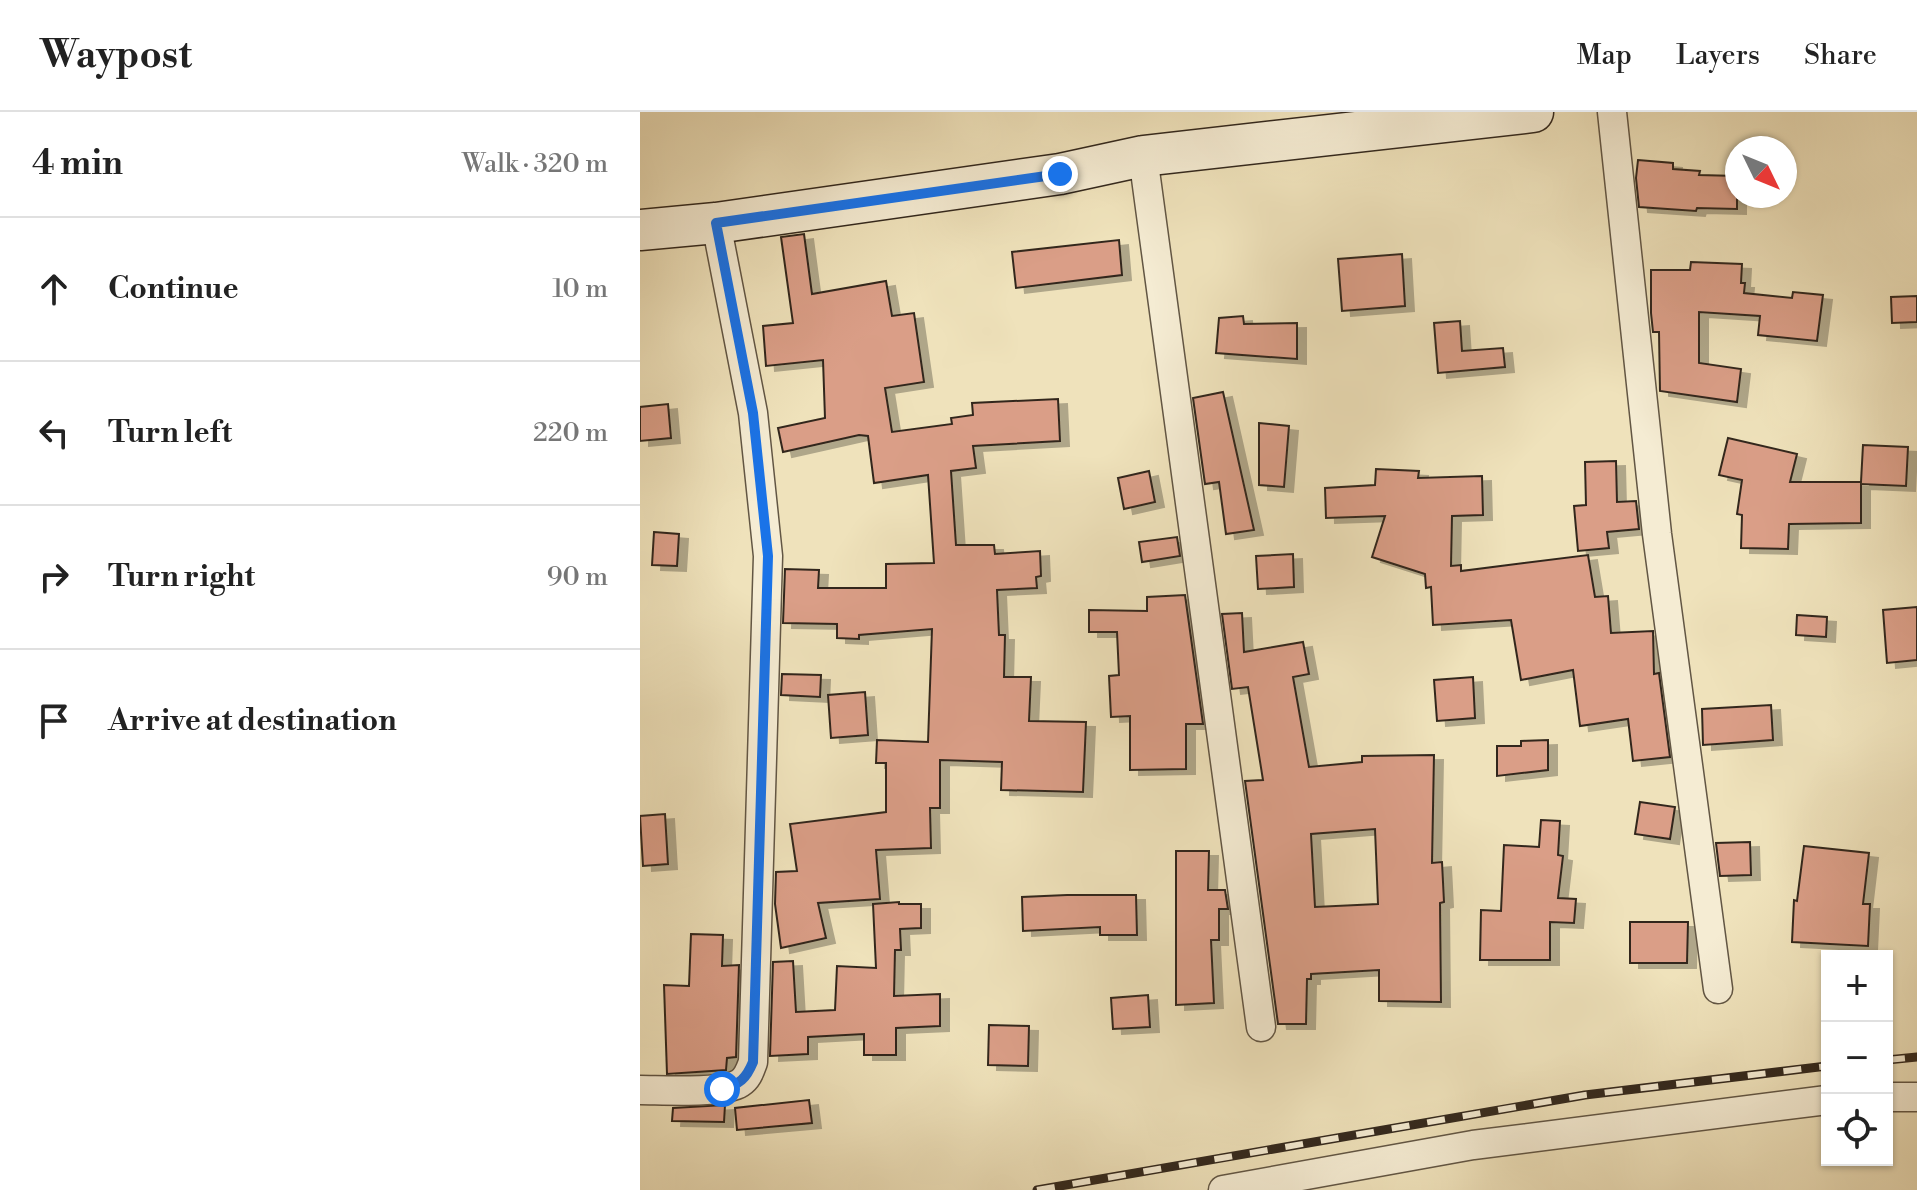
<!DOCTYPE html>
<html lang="en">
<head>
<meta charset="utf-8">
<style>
	:root { --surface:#fff; --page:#f6f6f6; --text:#222; --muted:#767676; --line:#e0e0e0 }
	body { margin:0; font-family:"Libre Bodoni",serif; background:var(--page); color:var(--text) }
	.controls { position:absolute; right:24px; bottom:24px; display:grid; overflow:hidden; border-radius:0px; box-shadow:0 2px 6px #0004 }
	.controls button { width:72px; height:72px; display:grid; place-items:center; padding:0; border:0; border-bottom:2px solid var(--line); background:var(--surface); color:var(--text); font:40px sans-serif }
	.compass { position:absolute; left:1085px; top:24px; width:72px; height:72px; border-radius:50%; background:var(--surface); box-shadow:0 2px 6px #0004; rotate:133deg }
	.stop { position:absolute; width:24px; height:24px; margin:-18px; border:6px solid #1a73e8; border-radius:50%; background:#fff }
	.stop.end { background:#1a73e8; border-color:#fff; box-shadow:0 2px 8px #0008 }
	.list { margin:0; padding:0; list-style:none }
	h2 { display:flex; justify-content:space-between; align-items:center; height:104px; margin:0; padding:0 32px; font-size:34px }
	h2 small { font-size:26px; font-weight:400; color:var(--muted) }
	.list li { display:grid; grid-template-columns:52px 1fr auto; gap:24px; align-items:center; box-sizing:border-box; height:144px; padding:0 32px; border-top:2px solid var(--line) }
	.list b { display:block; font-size:30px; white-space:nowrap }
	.list em { font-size:26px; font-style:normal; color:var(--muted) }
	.icon { flex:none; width:44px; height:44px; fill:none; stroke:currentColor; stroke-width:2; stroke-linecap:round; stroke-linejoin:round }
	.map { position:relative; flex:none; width:1277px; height:1078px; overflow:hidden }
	header { display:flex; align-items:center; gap:48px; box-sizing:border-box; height:112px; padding:0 40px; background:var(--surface); border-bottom:2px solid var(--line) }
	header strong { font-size:38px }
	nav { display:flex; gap:44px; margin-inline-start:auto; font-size:28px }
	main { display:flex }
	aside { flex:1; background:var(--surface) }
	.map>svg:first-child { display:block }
</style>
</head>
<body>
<header>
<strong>Waypost</strong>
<nav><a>Map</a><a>Layers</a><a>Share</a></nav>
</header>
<main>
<aside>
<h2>4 min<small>Walk · 320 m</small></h2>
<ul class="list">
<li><svg class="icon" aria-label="ahead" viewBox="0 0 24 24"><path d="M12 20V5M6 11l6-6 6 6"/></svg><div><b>Continue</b></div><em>10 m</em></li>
<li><svg class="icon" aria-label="left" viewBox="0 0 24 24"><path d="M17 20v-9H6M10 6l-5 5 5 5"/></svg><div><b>Turn left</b></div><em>220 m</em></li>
<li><svg class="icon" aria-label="right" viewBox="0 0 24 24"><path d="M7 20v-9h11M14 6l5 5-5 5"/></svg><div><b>Turn right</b></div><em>90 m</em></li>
<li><svg class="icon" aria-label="arrive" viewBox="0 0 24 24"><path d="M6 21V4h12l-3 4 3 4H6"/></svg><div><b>Arrive at destination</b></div></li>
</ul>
</aside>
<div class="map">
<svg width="1277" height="1078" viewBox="0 0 1277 1078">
	<defs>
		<filter id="shadow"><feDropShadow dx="9" dy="5" stdDeviation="0" flood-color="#0004"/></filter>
	</defs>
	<rect width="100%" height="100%" fill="#efe2bb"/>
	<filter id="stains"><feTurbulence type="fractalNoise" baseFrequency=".0025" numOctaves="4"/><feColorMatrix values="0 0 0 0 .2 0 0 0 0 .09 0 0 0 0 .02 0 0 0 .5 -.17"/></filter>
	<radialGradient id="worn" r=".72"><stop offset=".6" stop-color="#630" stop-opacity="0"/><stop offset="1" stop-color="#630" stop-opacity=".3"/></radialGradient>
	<g fill="#da9e87" stroke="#33281d" stroke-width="2" fill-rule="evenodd" filter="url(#shadow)">
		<path d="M998 48 1033 51V57L1060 59 1059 63 1097 64V97L1057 96 1056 99 999 95 996 66Z"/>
		<path d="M164 122 172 182 246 169 252 204 274 201 284 270 245 276 252 320 312 312 311 306 333 303 332 291 418 287 420 329 333 334 336 356 311 359 316 433H354L355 442 400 439 401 464 396 465 397 476 357 478 359 523H365L364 565H391L389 609 446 610 443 680 361 678 362 650 300 648V696H290L291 736 236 738 240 787 178 791 186 826 141 836 135 792 136 760 157 759 150 712 246 700V651H236L237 628 288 630 292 517 219 523V527L197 526V512L143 511 145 457 179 458 178 476H246V452L294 451 288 363 234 371 228 324 219 323 143 340 138 316 185 306 183 248 126 254 123 214 153 211 141 125Z"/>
		<path d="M479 128 482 163 376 176 372 140Z"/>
		<path d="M762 142 765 194 702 199 698 147Z"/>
		<path d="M1051 150 1102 152 1101 171H1105L1104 181 1152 186 1153 180 1183 183 1177 229 1118 223 1120 204 1059 200V251L1101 257 1097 290 1020 279 1019 220H1013L1011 201V158H1050Z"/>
		<path d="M1277 184V210L1252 211 1251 185Z"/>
		<path d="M603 204 604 212 657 211V247L576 241 579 206Z"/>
		<path d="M820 209 822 239 863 236 865 255 798 261 794 211Z"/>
		<path d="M583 280 614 418 586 422 579 370 565 372 553 286Z"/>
		<path d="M28 292 31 326 0 329V295Z"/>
		<path d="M619 311 649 314 644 375 619 373Z"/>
		<path d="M1088 326 1157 342 1150 370H1221L1223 333 1268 335 1266 374 1221 372V411L1149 412 1148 437 1101 436 1102 403 1097 402 1102 368 1079 363Z"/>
		<path d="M976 349 977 390 996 389 999 417 967 420 969 436 938 439 934 394 946 393 945 350Z"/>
		<path d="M736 357 779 359 778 366 842 364 843 403 812 404 811 454 821 453V459L948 443 955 485 968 484 971 521 1013 519 1014 562 1019 561 1030 645 993 649 988 607 940 614 933 558 881 568 871 508 793 513 791 475 786 476 785 462 732 445 745 404 686 406 685 376 735 373Z"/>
		<path d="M509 359 515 390 484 397 478 366Z"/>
		<path d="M14 420 39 422 37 454 12 453Z"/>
		<path d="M537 425 540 444 502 450 499 430Z"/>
		<path d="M653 442 654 475 618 477 616 444Z"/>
		<path d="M545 483 563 612H546V657L490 658V604L471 605 469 564 479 563 477 520H449V498L507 499V485Z"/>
		<path d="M1277 495V548L1247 551 1243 498Z"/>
		<path d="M602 501 604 540 663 530 669 562 653 565 669 655 722 650V644L794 643 792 751 802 750 804 790 800 791 801 890 739 889V858L671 862V867H667L666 912H638L605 669 623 668 608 575 592 577 582 502ZM735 717 738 792 675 795 671 722Z"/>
		<path d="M1157 503 1187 505 1186 525 1156 523Z"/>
		<path d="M142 562 181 563 180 585 141 583Z"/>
		<path d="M833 565 835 606 797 609 794 568Z"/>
		<path d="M225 580 228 623 191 626 188 583Z"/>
		<path d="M1131 593 1133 628 1063 633 1062 597Z"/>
		<path d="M908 628V658L857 664V634H881V629Z"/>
		<path d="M1000 690 1035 695 1030 727 995 722Z"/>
		<path d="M25 702 28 752 3 754 0 704Z"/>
		<path d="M901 708 920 709 918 743 923 744 918 786 936 787 934 811 910 810V848H840L841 798 861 799 864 733 899 735Z"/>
		<path d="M1110 730 1111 763 1080 764 1076 731Z"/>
		<path d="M1164 734 1229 741 1223 792H1230L1228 834 1152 830 1154 788 1157 789Z"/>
		<path d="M536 739H569L568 778H585L588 797H579V828H571L574 891 536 893Z"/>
		<path d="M427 783H496L497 823H460V815L383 819 382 785Z"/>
		<path d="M259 790V792H281V816L260 817 261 838H255L254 884 300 882V914L256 916V943H224V922L168 925V942L130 944 133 850 153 849 156 900 195 898 197 854 236 856 233 792Z"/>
		<path d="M990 810H1048L1047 851H990Z"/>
		<path d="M51 822 83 823 82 854 99 853 96 945 87 946 86 958 27 962 24 873 49 874Z"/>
		<path d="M508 883 510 915 473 917 471 886Z"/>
		<path d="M349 913 389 914 388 954 348 953Z"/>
		<path d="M169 988 172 1011 97 1018 95 996Z"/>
		<path d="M85 993 84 1010 32 1009 33 996Z"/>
	</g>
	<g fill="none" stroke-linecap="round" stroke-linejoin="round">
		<g stroke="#625644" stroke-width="31">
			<g id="street">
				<path d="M972 0 1017 422 1078 877"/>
				<path d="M503 44 621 915"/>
				<path d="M0 978C22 978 83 982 100 971 108 966 110 958 113 950L128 444 113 301 76 111"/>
				<path d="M1247 985H1277"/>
				<path d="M583 1078 833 1033 1187 988"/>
			</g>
		</g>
		<g stroke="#33281d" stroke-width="43">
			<path id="secondary" d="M0 118 76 111 420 62 503 44 893 0"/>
		</g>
		<use href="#street" stroke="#f5ecd3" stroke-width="28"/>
		<use href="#secondary" stroke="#f5ecd3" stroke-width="40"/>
		<g stroke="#33281d" stroke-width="9">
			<g id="rail">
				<path d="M1247 948 1277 945"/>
				<path d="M397 1078 945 983 1187 954"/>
			</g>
		</g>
		<use href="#rail" stroke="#f5ecd3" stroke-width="6" stroke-dasharray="18" stroke-linecap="butt"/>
	</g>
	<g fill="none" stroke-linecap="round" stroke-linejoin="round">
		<path stroke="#1a73e8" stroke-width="10" d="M82 977C100 972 106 967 113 950L128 444 113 301 76 111 420 62"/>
	</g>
	<rect width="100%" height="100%" filter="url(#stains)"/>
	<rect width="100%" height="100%" fill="url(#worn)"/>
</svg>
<div class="controls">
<button>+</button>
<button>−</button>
<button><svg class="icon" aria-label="locate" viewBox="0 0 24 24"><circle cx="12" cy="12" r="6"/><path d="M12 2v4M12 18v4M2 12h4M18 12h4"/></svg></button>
</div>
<svg class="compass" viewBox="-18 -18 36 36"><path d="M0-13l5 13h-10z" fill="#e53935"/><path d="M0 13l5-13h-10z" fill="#767676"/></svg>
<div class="stop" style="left:82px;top:977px"></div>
<div class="stop end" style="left:420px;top:62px"></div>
</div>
</main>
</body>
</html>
